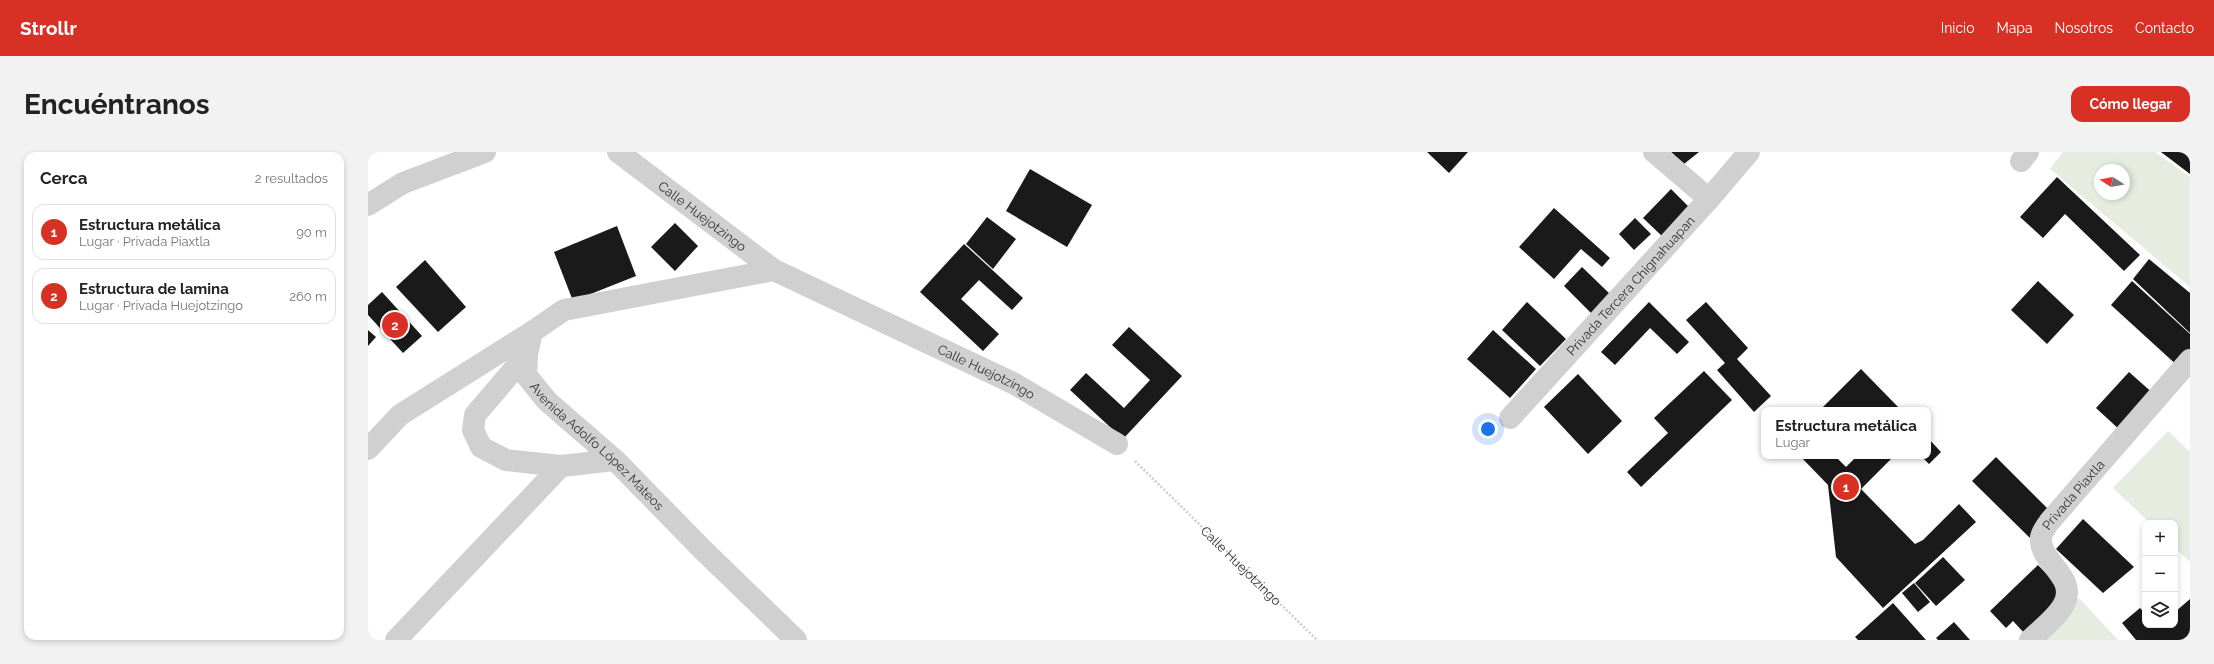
<!DOCTYPE html>
<html lang="es">
<head>
<meta charset="utf-8">
<style>
	:root { --surface:#fff; --page:#f2f2f2; --text:#222; --muted:#767676; --line:#e0e0e0; --accent:#d93025 }
	body { margin:0; font-family:Raleway,sans-serif; background:var(--page); color:var(--text) }
	.controls { position:absolute; right:12px; bottom:12px; display:grid; overflow:hidden; border-radius:8px; box-shadow:0 2px 6px #0003 }
	.controls button { width:36px; height:36px; display:grid; place-items:center; padding:0; border:0; border-bottom:1px solid var(--line); background:var(--surface); color:var(--text); font:20px sans-serif }
	.compass { position:absolute; left:1726px; top:12px; width:36px; height:36px; border-radius:50%; background:var(--surface); box-shadow:0 2px 6px #0003; rotate:281deg }
	.you { position:absolute; left:1120px; top:277px; width:14px; height:14px; margin:-10px; border:3px solid #fff; border-radius:50%; background:#1a73e8; box-shadow:0 0 0 6px #1a73e833 }
	.badge { display:grid; place-items:center; width:26px; height:26px; border-radius:50%; background:var(--accent); color:#fff; font-size:13px; font-weight:700 }
	.pin { position:absolute; translate:-50% -50%; border:2px solid #fff; box-shadow:0 1px 4px #0006 }
	.popup { position:absolute; left:1393px; top:255px; width:170px; height:52px; box-sizing:border-box; display:grid; place-content:center; border-radius:8px; background:var(--surface); filter:drop-shadow(0 1px 3px #0005); font-size:13px; white-space:nowrap; color:var(--muted) }
	.popup b { font-size:15px; color:var(--text) }
	.popup::after { content:''; position:absolute; left:50%; top:100%; margin-left:-8px; border:8px solid transparent; border-top-color:var(--surface) }
	.list { margin:0; padding:0; list-style:none }
	h2 { display:flex; justify-content:space-between; align-items:center; height:52px; margin:0; padding:0 16px; font-size:17px }
	h2 small { font-size:13px; font-weight:400; color:var(--muted) }
	.list li { display:grid; grid-template-columns:26px 1fr auto; gap:12px; align-items:center; box-sizing:border-box; height:56px; margin:0 8px 8px; padding:0 8px; border:1px solid var(--line); border-radius:12px }
	.list b { display:block; font-size:15px; white-space:nowrap }
	.list p { margin:0; font-size:13px; white-space:nowrap; color:var(--muted) }
	.list em { font-size:13px; font-style:normal; color:var(--muted) }
	.icon { flex:none; width:22px; height:22px; fill:none; stroke:currentColor; stroke-width:2; stroke-linecap:round; stroke-linejoin:round }
	.map { position:relative; flex:none; width:1822px; height:488px; overflow:hidden; border-radius:12px }
	header { display:flex; align-items:center; gap:24px; box-sizing:border-box; height:56px; padding:0 20px; background:var(--accent); color:#fff }
	header strong { font-size:19px }
	nav { display:flex; gap:22px; margin-inline-start:auto; font-size:14px }
	.intro { display:flex; align-items:center; justify-content:space-between; box-sizing:border-box; height:96px; padding:0 24px }
	h1 { margin:0; font-size:28px }
	.button { padding:10px 18px; border-radius:12px; background:var(--accent); color:#fff; font-size:14px; font-weight:700 }
	main { display:flex; gap:24px; padding:0 24px }
	aside { flex:1; background:var(--surface); border-radius:12px; box-shadow:0 2px 6px #0003 }
	.map>svg:first-child { display:block }
</style>
</head>
<body>
<header>
<strong>Strollr</strong>
<nav><a>Inicio</a><a>Mapa</a><a>Nosotros</a><a>Contacto</a></nav>
</header>
<div class="intro"><h1>Encuéntranos</h1><a class="button">Cómo llegar</a></div>
<main>
<aside>
<h2>Cerca<small>2 resultados</small></h2>
<ul class="list">
<li><span class="badge">1</span><div><b>Estructura metálica</b><p>Lugar · Privada Piaxtla</p></div><em>90 m</em></li>
<li><span class="badge">2</span><div><b>Estructura de lamina</b><p>Lugar · Privada Huejotzingo</p></div><em>260 m</em></li>
</ul>
</aside>
<div class="map">
<svg width="1822" height="488" viewBox="0 0 1822 488">
	<rect width="100%" height="100%" fill="#fff"/>
	<g fill="#e6ecdf" fill-rule="evenodd">
		<path d="M1695 0H1787L1822 25V135L1682 17ZM1732 18H1756V42H1732Z"/>
		<path d="M1800 279 1822 300V410L1807 396V371H1782L1745 336Z"/>
		<path d="M1711 446 1750 488H1667Z"/>
	</g>
	<g fill="#1a1a1a">
		<path d="M1059 0H1100L1081 21Z"/>
		<path d="M1303 0H1331L1316 12Z"/>
		<path d="M1793 0H1822V22Z"/>
		<path d="M662 17 724 53 699 95 638 59Z"/>
		<path d="M1689 25 1772 103 1756 119 1697 62 1675 86 1652 65Z"/>
		<path d="M1303 37 1324 58 1296 86 1275 66Z"/>
		<path d="M1186 56 1242 106 1234 115 1213 97 1186 127 1151 95Z"/>
		<path d="M619 65 648 87 625 117 598 92Z"/>
		<path d="M1267 66 1283 82 1266 98 1251 82Z"/>
		<path d="M307 71 330 94 307 119 283 95Z"/>
		<path d="M249 74 268 124 205 149 186 100Z"/>
		<path d="M596 92 655 146 644 158 611 128 593 147 631 182 615 199 552 140Z"/>
		<path d="M1781 107 1822 141V181L1765 127Z"/>
		<path d="M57 108 98 155 70 180 28 135Z"/>
		<path d="M1214 115 1243 143 1224 162 1196 134Z"/>
		<path d="M1670 129 1706 163 1679 192 1643 158Z"/>
		<path d="M1764 129 1822 182V204L1812 216 1743 153Z"/>
		<path d="M14 140 54 184 35 201 0 163V153Z"/>
		<path d="M1159 150 1198 187 1172 214 1134 178Z"/>
		<path d="M1281 150 1321 190 1309 202 1282 176 1247 213 1233 200Z"/>
		<path d="M1338 150 1380 196 1369 207 1403 244 1386 260 1349 218 1357 211 1318 168Z"/>
		<path d="M761 175 814 224 755 287 702 238 718 221 756 256 782 228 744 193Z"/>
		<path d="M0 178 8 185 0 194Z"/>
		<path d="M1125 178 1168 217 1142 246 1099 207Z"/>
		<path d="M1493 217 1533 258H1452Z"/>
		<path d="M1336 219 1364 248 1273 335 1259 320 1300 281 1286 266Z"/>
		<path d="M1761 220 1788 244 1754 280 1728 256Z"/>
		<path d="M1210 222 1254 269 1220 302 1176 255Z"/>
		<path d="M1560 286 1573 300 1561 312 1553 304H1560Z"/>
		<path d="M1432 304H1526L1493 337 1547 392 1555 388 1591 352 1608 370 1515 456 1468 405 1460 333Z"/>
		<path d="M1628 305 1680 357 1662 386 1604 329Z"/>
		<path d="M1715 367 1766 415 1735 441 1688 397Z"/>
		<path d="M1575 405 1597 428 1568 454 1547 431Z"/>
		<path d="M1670 413 1695 439 1658 483 1645 469 1638 476 1622 459Z"/>
		<path d="M1546 431 1562 450 1550 460 1534 441Z"/>
		<path d="M1822 447V484L1817 488H1768L1754 471 1772 456 1777 461V473H1787L1788 475 1791 473H1807V460Z"/>
		<path d="M1525 451 1558 488H1490L1487 485Z"/>
		<path d="M1586 470 1602 488H1570L1568 486Z"/>
	</g>
	<g fill="none" stroke-linecap="round" stroke-linejoin="round">
		<path stroke="#cdcdcd" stroke-width="2.5" stroke-dasharray="2 2" stroke-linecap="butt" id="s1" d="M767 309 949 488"/>
		<g stroke="#d0d0d0" stroke-width="22">
			<path id="s2" d="M250 0 406 118 645 231 749 292"/>
			<path d="M1286 0 1341 47"/>
			<path d="M1653 9 1660 0"/>
			<path d="M0 53 35 31 117 0"/>
			<path id="s3" d="M406 118 196 158 164 180 159 202 158 223 179 249 247 308 334 397 428 488"/>
			<path d="M159 202 107 263 105 278 113 295 138 308 193 314 247 308"/>
			<path id="s4" d="M1142 266 1341 47 1381 0"/>
			<path d="M0 297 32 263 164 180"/>
			<path d="M28 488 193 314"/>
			<path id="s5" d="M1662 488C1673 477 1689 466 1696 452 1710 424 1670 410 1673 385 1674 380 1679 373 1682 369L1822 208"/>
		</g>
	</g>
	<g text-anchor="middle" stroke-width="4" stroke-linejoin="round" paint-order="stroke">
		<g font-size="13" fill="#333" stroke="#fff">
			<text dy="5" stroke="none"><textPath href="#s2" startOffset="106">Calle Huejotzingo</textPath></text>
			<text dy="5" stroke="none"><textPath href="#s4" startOffset="179">Privada Tercera Chignahuapan</textPath></text>
			<text dy="5" stroke="none"><textPath href="#s2" startOffset="431">Calle Huejotzingo</textPath></text>
			<text dy="5" stroke="none"><textPath href="#s3" startOffset="397">Avenida Adolfo López Mateos</textPath></text>
			<text dy="5" stroke="none"><textPath href="#s5" startOffset="178">Privada Piaxtla</textPath></text>
			<text dy="5" stroke="none"><textPath href="#s1" startOffset="149">Calle Huejotzingo</textPath></text>
		</g>
	</g>
</svg>
<div class="controls">
<button>+</button>
<button>−</button>
<button><svg class="icon" aria-label="layers" viewBox="0 0 24 24"><path d="M12 4l9 5-9 5-9-5zM3 14l9 5 9-5"/></svg></button>
</div>
<svg class="compass" viewBox="-18 -18 36 36"><path d="M0-13l5 13h-10z" fill="#e53935"/><path d="M0 13l5-13h-10z" fill="#767676"/></svg>
<div class="you"></div>
<div class="pin badge" style="left:1478px;top:335px">1</div>
<div class="popup"><b>Estructura metálica</b>Lugar</div>
<div class="pin badge" style="left:27px;top:173px">2</div>
</div>
</main>
</body>
</html>
